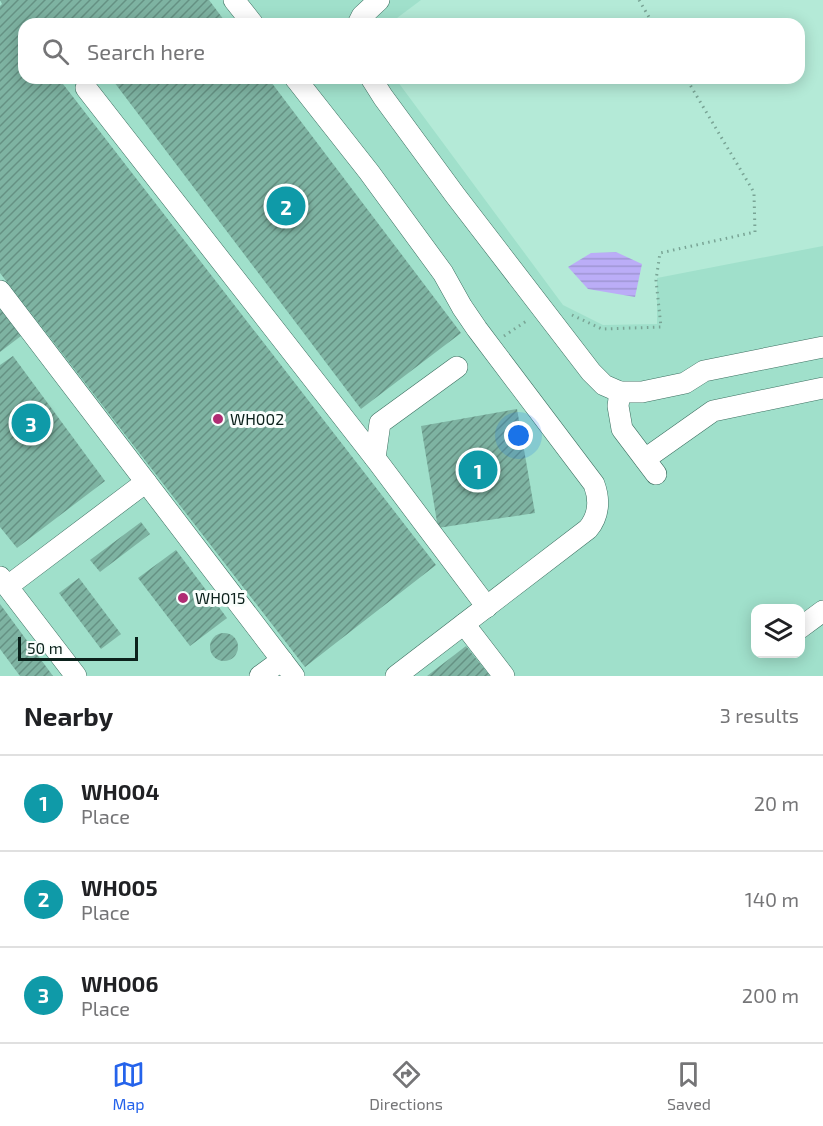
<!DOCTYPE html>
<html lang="en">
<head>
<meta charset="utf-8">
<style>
	:root { --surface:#fff; --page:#f6f6f6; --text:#202124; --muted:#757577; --line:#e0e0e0; --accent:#2563eb }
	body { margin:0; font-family:"Exo 2",sans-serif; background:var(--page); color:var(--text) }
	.controls { position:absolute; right:18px; bottom:18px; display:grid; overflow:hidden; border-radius:12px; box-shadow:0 3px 15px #0003 }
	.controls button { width:54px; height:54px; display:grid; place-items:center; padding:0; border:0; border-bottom:2px solid var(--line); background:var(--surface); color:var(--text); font:30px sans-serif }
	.scale { position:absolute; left:18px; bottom:15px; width:120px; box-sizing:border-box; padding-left:6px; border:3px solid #0b211b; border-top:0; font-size:16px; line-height:21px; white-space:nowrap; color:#0b211b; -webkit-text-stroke:4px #f9fefc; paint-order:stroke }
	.you { position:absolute; left:519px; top:436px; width:21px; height:21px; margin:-15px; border:4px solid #fff; border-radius:50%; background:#1a73e8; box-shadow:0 0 0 9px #1a73e833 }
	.badge { display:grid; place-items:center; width:39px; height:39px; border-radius:50%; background:var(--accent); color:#fff; font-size:20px; font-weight:700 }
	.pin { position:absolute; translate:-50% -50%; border:3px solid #fff; box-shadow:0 2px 6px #0006 }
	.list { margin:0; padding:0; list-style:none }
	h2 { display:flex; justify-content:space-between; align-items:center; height:78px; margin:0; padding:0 24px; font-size:26px }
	h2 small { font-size:20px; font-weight:400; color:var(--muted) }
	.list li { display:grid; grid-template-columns:39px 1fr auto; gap:18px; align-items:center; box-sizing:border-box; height:96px; padding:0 24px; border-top:2px solid var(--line) }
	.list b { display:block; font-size:22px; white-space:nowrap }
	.list p { margin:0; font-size:20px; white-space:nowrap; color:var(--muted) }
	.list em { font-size:20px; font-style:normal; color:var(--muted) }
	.icon { flex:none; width:33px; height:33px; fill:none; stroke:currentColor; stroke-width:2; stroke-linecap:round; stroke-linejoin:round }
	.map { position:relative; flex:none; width:823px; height:676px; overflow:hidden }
	.search { position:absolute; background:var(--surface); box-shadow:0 3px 15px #0003; left:18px; right:18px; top:18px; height:66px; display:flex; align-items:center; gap:15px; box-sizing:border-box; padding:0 21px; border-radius:18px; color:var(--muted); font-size:22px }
	.sheet { height:366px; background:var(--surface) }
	nav { display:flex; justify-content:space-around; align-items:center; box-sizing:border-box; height:84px; border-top:2px solid var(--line); background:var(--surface); font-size:16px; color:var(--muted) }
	nav a { display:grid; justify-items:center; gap:3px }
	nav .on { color:var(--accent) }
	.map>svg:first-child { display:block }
</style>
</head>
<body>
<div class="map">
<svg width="823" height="676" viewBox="0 0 823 676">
	<defs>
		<pattern id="water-rules" width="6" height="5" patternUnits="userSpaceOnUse" patternTransform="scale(1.5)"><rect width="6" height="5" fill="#bbadf7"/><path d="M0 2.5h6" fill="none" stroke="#9f95d3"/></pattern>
		<pattern id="building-hatch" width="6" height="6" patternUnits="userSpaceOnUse" patternTransform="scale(1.5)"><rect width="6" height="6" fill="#7eb3a2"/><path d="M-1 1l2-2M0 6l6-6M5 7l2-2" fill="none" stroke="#659183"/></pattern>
	</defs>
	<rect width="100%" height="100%" fill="#b4ead7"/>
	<path fill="#a0e0cb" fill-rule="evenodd" d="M0 0H421L389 24H24V78H395L563 305 603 325 657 324V278L823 246V676H0ZM756 608H800V654H756Z"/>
	<path fill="url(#water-rules)" d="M616 252 642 264 635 297 588 289 568 267 591 253Z"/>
	<g fill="url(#building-hatch)">
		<path d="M0 0H209L227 24H24V78H70L63 84 436 565 305 667 0 273V6L2 4Z"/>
		<path d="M111 78H268L461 333 361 409Z"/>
		<path d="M0 308 21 336 0 352Z"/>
		<path d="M13 356 105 481 17 548 0 527V365Z"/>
		<path d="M517 409 535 513 438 528 421 426Z"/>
		<path d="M141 522 150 534 100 572 90 560Z"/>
		<path d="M176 550 227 618 190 646 138 578Z"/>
		<path d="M79 578 121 634 101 649 59 593Z"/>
		<path d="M0 604 53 676H20L0 649Z"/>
		<circle cx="224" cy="647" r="14"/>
		<path d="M466 646 490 676H427Z"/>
	</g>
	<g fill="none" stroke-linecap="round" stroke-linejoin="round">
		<g stroke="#3c6f60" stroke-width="22">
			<g id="minor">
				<path d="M234 0 253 24"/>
				<path d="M358 24 362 16 379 0"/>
				<path d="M295 78 369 172 443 273 462 307 477 329 594 484C600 500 599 516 588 529L396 676"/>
				<path d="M371 78 383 97 455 195 591 372 604 385 620 392H642L685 383 704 371 823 347"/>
				<path d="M86 88 375 458"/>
				<path d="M0 291 294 676"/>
				<path d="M457 367 380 423 375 458 487 607"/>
				<path d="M620 392 618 406 622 429 656 474"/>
				<path d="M645 459 713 411 823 388"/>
				<path d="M0 577 76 676"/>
				<path d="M8 586 146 482"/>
				<path d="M464 624 504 676"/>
				<path d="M800 628 823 611"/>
				<path d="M260 676 282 660"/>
			</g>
		</g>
		<g stroke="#79a495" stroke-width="3" stroke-dasharray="1.5 4.5" stroke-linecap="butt">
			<path d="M639 0 653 24"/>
			<path d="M572 315 602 329 661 327 656 280 660 253 755 232 754 194 752 189 686 78"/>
			<path d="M504 336 528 320"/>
		</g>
		<use href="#minor" stroke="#fff" stroke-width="21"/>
	</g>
	<g fill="#b02c73" stroke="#f9fefc" stroke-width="2">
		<circle cx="218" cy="419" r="6"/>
		<circle cx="183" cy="598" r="6"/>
	</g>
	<g text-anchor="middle" stroke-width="6" stroke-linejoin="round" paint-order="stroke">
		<g font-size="16" fill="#0b211b" stroke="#f9fefc" text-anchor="start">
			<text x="230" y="425">WH002</text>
			<text x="195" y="604">WH015</text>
		</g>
	</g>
</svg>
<div class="controls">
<button><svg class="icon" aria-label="layers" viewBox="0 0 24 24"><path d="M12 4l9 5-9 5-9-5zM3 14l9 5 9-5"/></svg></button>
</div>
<div class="scale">50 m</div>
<div class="you"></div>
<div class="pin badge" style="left:478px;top:470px;background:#0f9aa8">1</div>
<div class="pin badge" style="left:286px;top:206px;background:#0f9aa8">2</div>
<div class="pin badge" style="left:31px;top:423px;background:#0f9aa8">3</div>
<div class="search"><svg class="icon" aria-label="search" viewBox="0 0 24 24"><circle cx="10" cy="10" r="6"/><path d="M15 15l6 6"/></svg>Search here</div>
</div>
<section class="sheet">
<h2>Nearby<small>3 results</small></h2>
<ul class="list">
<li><span class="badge" style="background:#0f9aa8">1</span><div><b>WH004</b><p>Place</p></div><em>20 m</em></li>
<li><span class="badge" style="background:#0f9aa8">2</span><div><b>WH005</b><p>Place</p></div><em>140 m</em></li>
<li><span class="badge" style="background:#0f9aa8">3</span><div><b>WH006</b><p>Place</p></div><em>200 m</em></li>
</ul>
</section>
<nav>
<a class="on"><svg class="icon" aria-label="map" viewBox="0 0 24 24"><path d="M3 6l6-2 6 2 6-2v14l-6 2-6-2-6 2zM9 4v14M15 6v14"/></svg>Map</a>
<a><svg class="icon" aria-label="directions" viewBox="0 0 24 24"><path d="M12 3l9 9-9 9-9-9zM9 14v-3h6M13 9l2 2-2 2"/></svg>Directions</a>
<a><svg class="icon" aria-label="saved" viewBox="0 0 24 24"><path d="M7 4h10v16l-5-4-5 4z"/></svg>Saved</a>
</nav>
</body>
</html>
